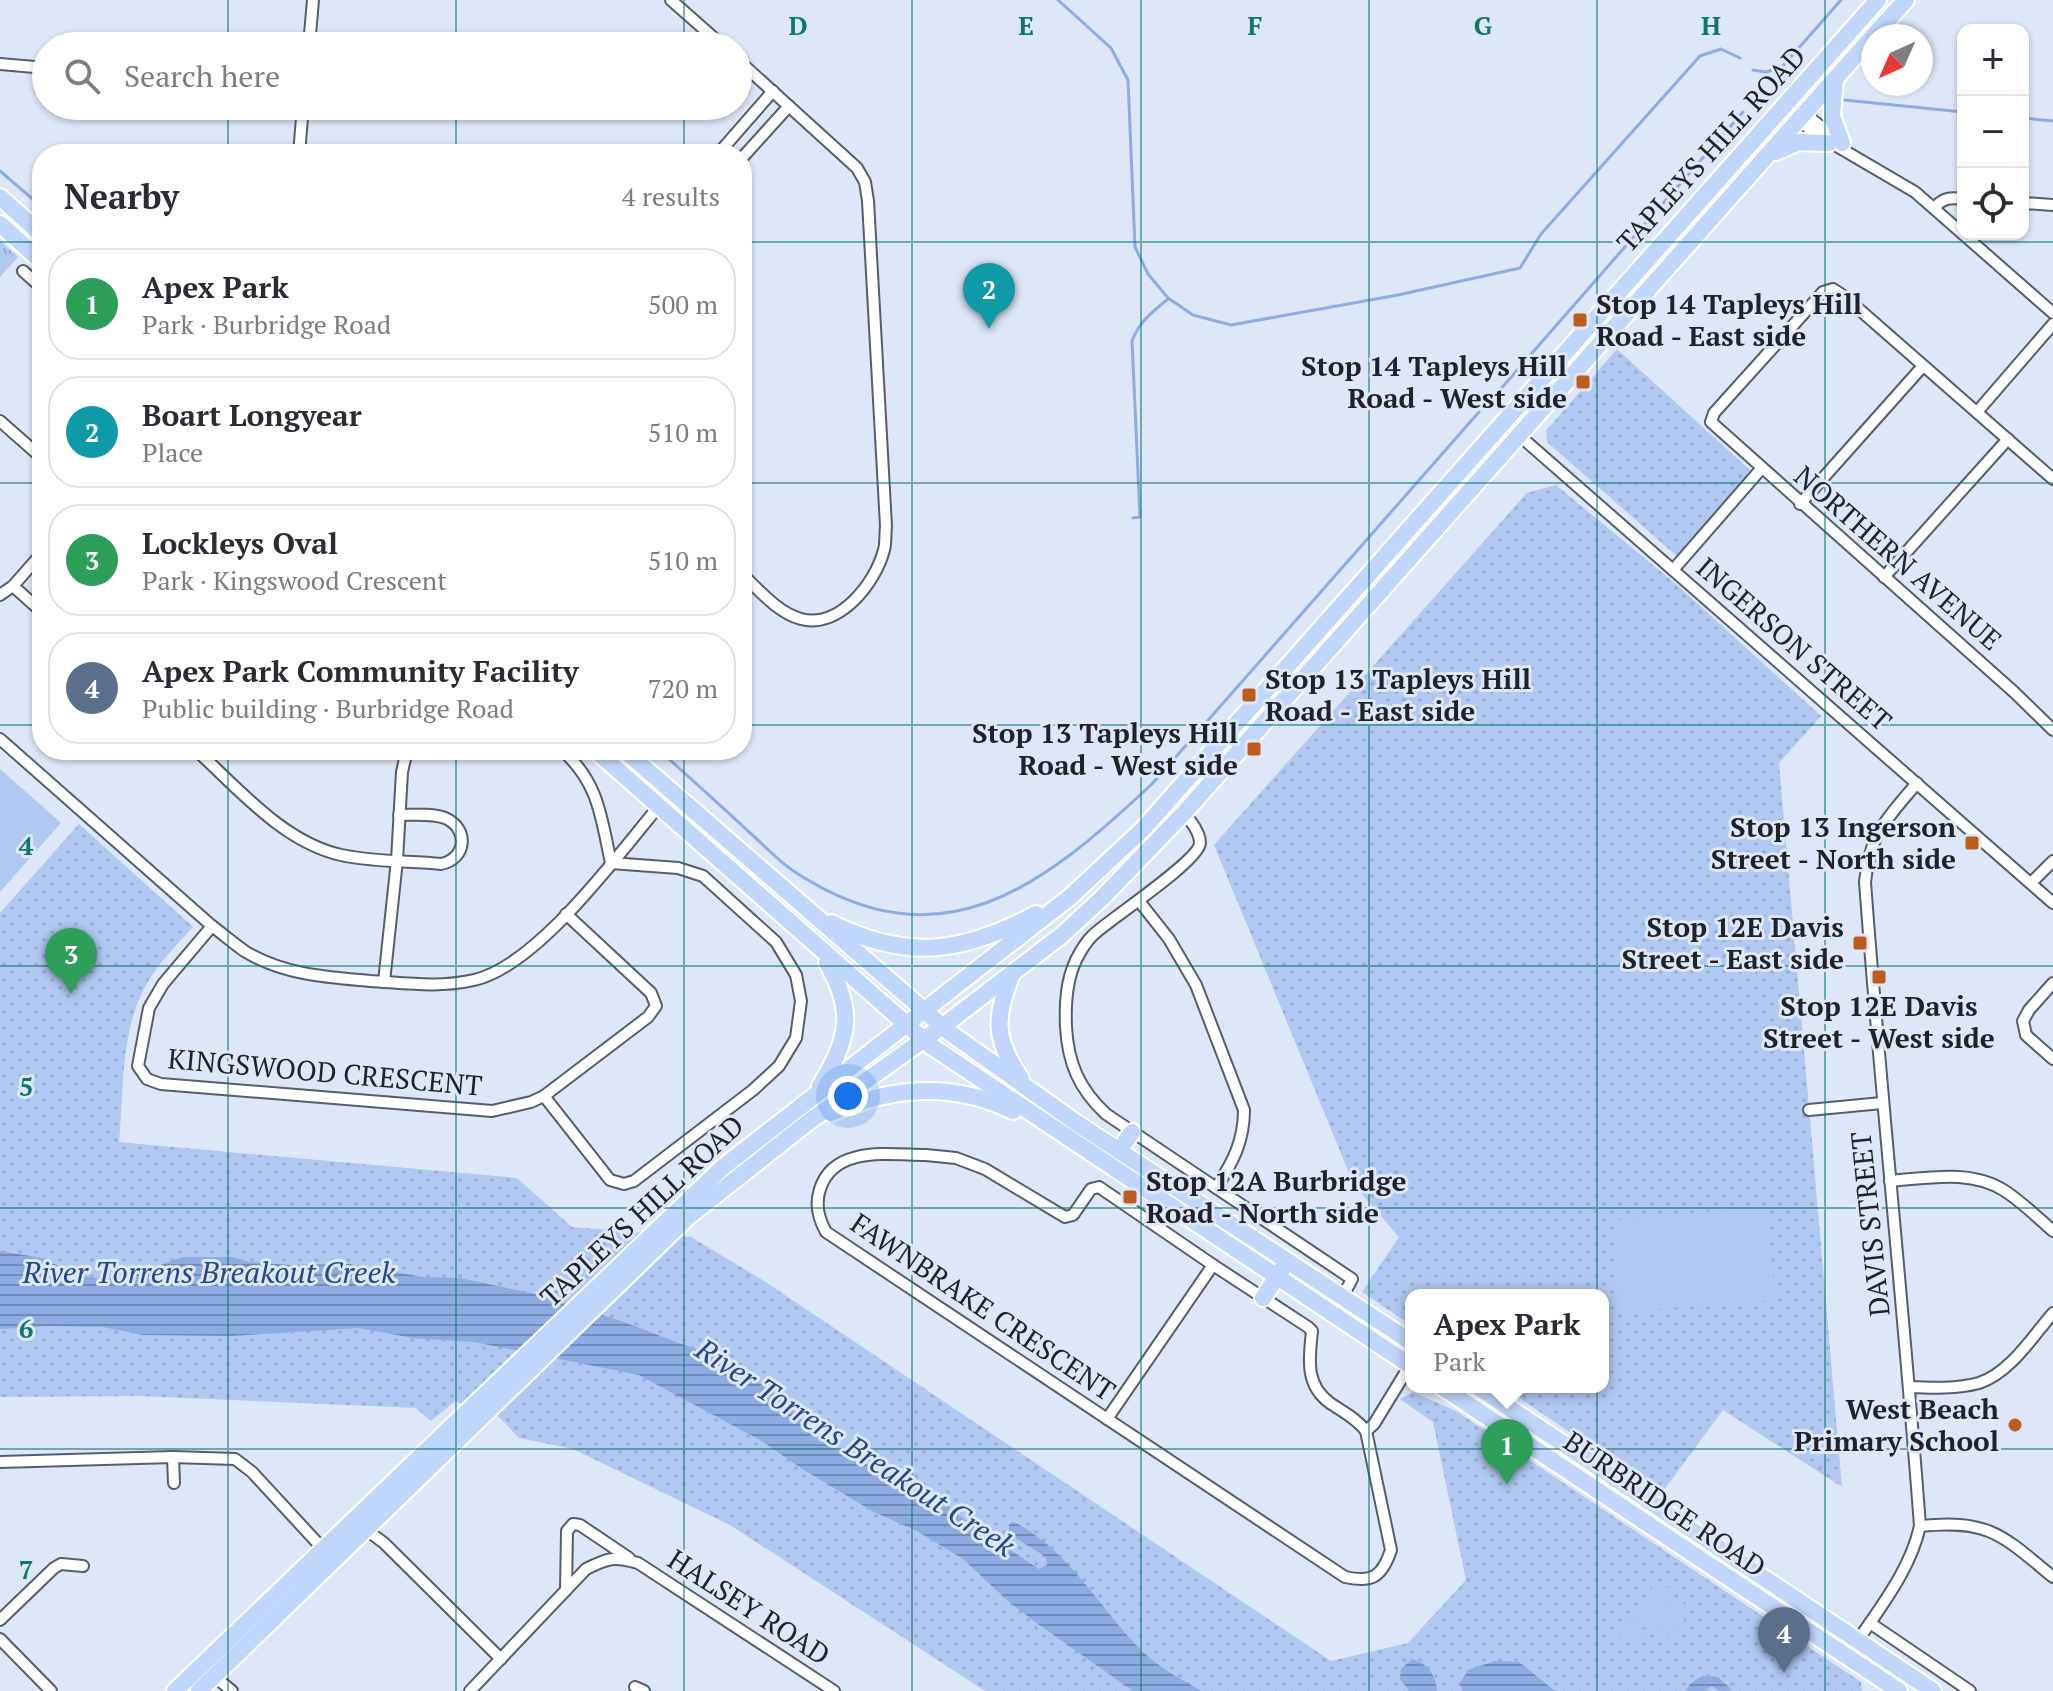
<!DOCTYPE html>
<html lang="en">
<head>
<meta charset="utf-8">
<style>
	:root { --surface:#fff; --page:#f7f7f7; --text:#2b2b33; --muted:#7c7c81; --line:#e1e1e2; --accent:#bd5c1d }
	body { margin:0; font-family:"PT Serif",serif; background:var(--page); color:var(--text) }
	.controls { position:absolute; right:24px; top:24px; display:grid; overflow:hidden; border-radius:16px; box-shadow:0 2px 6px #0004 }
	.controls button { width:72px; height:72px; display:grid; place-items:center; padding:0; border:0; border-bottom:2px solid var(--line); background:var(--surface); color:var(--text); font:40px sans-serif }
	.compass { position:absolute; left:1861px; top:24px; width:72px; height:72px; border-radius:50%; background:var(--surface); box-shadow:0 2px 6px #0004; rotate:225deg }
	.you { position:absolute; left:848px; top:1096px; width:28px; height:28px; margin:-20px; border:6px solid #fff; border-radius:50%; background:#1a73e8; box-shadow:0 0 0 12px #1a73e833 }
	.badge { display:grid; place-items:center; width:52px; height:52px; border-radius:50%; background:var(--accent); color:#fff; font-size:26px; font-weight:700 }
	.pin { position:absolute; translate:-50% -66px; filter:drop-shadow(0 2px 4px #0008) }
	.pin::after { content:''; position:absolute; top:42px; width:28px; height:24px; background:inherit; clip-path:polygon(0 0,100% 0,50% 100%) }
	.popup { position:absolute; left:1405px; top:1289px; width:204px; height:104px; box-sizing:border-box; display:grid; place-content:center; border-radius:16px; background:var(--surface); filter:drop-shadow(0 2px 6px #0005); font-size:26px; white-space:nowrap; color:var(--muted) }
	.popup b { font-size:30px; color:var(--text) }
	.popup::after { content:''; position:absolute; left:50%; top:100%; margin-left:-16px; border:16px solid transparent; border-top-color:var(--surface) }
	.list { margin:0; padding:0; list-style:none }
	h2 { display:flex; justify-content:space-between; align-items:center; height:104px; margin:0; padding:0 32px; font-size:34px }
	h2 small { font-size:26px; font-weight:400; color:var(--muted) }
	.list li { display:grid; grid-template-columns:52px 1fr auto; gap:24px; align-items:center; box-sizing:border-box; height:112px; margin:0 16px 16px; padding:0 16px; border:2px solid var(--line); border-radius:32px }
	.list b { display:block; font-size:30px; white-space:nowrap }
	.list p { margin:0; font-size:26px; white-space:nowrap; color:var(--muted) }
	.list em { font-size:26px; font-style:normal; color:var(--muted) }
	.icon { flex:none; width:44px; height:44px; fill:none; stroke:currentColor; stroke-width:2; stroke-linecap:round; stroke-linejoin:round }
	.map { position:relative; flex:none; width:2053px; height:1691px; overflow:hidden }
	.search { position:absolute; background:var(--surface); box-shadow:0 2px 6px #0004; left:32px; top:32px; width:720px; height:88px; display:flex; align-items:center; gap:20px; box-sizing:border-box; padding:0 28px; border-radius:44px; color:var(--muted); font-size:30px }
	.panel { position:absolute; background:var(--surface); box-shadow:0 2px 6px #0004; left:32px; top:144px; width:720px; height:616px; border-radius:32px }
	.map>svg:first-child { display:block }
</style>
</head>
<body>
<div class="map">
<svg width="2053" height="1691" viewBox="0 0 2053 1691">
	<defs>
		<pattern id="grass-tufts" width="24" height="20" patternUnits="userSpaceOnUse" patternTransform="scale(2)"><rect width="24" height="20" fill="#b0c8f2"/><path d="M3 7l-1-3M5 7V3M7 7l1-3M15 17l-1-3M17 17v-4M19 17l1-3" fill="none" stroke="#97acd0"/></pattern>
		<pattern id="park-dots" width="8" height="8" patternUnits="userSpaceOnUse" patternTransform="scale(2)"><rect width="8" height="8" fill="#b0c8f2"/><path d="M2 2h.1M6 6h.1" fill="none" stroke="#97acd0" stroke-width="1.8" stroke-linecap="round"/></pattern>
		<pattern id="water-rules" width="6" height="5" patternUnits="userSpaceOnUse" patternTransform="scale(2)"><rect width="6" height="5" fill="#8cace3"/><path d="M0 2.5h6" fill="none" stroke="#728cb8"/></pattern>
	</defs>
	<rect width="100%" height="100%" fill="#dde7f8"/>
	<path fill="url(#grass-tufts)" d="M0 241 18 257 0 277Z"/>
	<g fill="url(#park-dots)">
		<path d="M1617 349 1752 472 1679 558 1547 442 1546 431Z"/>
		<path d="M1556 485 1677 585 1821 716 1779 763 1842 1487 1723 1410 1661 1494 1503 1387H1603V1295H1411V1325L1362 1292 1399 1237 1354 1185 1214 845 1527 493Z"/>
		<path d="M79 824 193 927C177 945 158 963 146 985 120 1032 124 1090 119 1142L517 1178 572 1227 691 1237 764 1281 1331 1661 1408 1643 1466 1580 1433 1422 1400 1399 1413 1392 1456 1411 1861 1682 1862 1691H985L730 1525 573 1449 519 1438 499 1417 455 1401 431 1421 416 1408 137 1396 0 1397V913Z"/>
	</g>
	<g fill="#b0c8f2">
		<path d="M0 769 61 823 0 892Z"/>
		<path d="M1767 1207 1775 1300 1620 1312 1613 1220Z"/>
		<path d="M1657 1580 1677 1593 1651 1632 1631 1619Z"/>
		<path d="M1677 1599 1691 1609 1671 1639 1657 1630Z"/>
		<path d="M1627 1622 1645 1635 1636 1648 1617 1635Z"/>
	</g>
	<g fill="url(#water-rules)">
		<path d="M0 1251 42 1258 77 1275 101 1279 125 1278 182 1257H234L249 1262 290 1265 349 1264 423 1277 459 1278 541 1295 621 1321 703 1352 741 1371 774 1392 810 1428 838 1450 934 1499 1039 1569 1047 1565 1046 1557 1009 1534V1525L1014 1522C1068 1550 1096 1602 1136 1645 1156 1666 1178 1678 1202 1691H1133L1035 1622 1007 1600 963 1559 917 1531 874 1512 804 1470 760 1440 639 1375 474 1342 413 1338 359 1328 231 1336 143 1335 103 1327 46 1326 0 1329Z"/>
		<path d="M1412 1659C1428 1664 1436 1675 1437 1691H1409L1400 1679 1401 1669Z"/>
		<path d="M1495 1661 1519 1662 1555 1691H1462L1460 1683 1468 1670Z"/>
		<path d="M1702 1676 1718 1677 1732 1690 1719 1691 1712 1686 1704 1691H1685L1691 1683Z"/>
	</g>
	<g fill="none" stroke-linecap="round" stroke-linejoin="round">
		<g stroke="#8cace3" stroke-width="3">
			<path d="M1058 0 1111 48 1128 80 1135 247 1148 274 1168 298 1193 315 1231 325 1398 295 1520 268 1541 234 1700 56 1721 49 1740 58"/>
			<path d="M1753 70 1766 72 1782 67 1841 0"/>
			<path d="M1844 100 1963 112"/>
			<path d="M2023 118 2053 121"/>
			<path d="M0 171 42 207"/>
			<path d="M1491 400 1743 112"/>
			<path d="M1133 518 1140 517 1132 341C1139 322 1152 312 1168 299"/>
			<path d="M659 750C689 777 719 804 749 832 764 845 778 861 795 872 942 968 1043 886 1152 784L1479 412"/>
		</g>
		<g stroke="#555e6c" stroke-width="14">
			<g id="minor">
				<path d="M671 0 723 46"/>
				<path d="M309 46 313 0"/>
				<path d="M738 60 857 168 865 182 868 201 886 526C885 534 886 543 884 550 875 584 839 629 801 619 778 613 759 590 742 574"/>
				<path d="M0 64 46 68"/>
				<path d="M1785 104 1811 131 1915 192 1963 234"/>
				<path d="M1802 112 1840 141"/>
				<path d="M299 154 303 106"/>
				<path d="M718 154 773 91"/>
				<path d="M742 158 789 106"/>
				<path d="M2023 203 2053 205"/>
				<path d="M1934 208C1943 198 1950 197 1963 199"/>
				<path d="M1963 234 2053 313"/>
				<path d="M23 271 42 288"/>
				<path d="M1977 412 2053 324"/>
				<path d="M0 421 42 458"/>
				<path d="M1504 422 2053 903"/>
				<path d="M2053 479 1845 297 1833 289 1823 292 1714 413 1711 422 2014 692 2053 730"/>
				<path d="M1800 504 1923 366"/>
				<path d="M1673 570 1761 469"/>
				<path d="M1884 577 2008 439"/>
				<path d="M13 586 42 612"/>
				<path d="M0 595 13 586 42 553"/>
				<path d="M0 739 212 926C223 934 234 944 246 952 285 975 327 977 370 981 405 983 440 988 474 980 537 966 617 856 659 806"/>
				<path d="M196 750C239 789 283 842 341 855 373 862 409 861 441 864 467 859 469 828 445 818 432 813 413 815 399 815"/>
				<path d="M562 750C599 783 601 817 611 863"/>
				<path d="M1169 798C1179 808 1200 827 1200 843 1199 861 1110 919 1093 935 1086 942 1080 952 1076 960 1066 981 1065 1004 1066 1027 1068 1063 1079 1089 1106 1114L1352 1279 1343 1296"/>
				<path d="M2031 883 2053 861"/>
				<path d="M1139 901 1169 939 1196 985 1244 1110C1244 1141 1233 1162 1216 1188"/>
				<path d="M212 926 163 984 149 1008 138 1066 147 1079 161 1084 492 1111 531 1102 544 1096 648 1017 656 1006 651 993 566 914"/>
				<path d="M384 982 397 860 402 772 407 750"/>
				<path d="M2053 983 2029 1010 2023 1021 2026 1035 2053 1059"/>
				<path d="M544 1096 610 1180 624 1184 634 1181 753 1090 779 1066 796 1038 801 1001 796 975 776 942 703 876 678 868 611 863"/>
				<path d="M1809 1110 1882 1103"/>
				<path d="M926 1155 956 1158 985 1169 1065 1217 1073 1215 1091 1189 1099 1187 1213 1265 1308 1327 1312 1331C1309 1359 1305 1385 1330 1403 1343 1412 1356 1418 1366 1431L1391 1550C1382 1577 1372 1583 1345 1577L826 1232C818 1218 815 1204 820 1189 834 1145 890 1155 926 1155Z"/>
				<path d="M1890 1181C1928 1178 1972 1169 2005 1191 2022 1202 2038 1218 2053 1231"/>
				<path d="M1909 1387C1932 1388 1957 1389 1979 1383 2010 1373 2033 1336 2053 1313"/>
				<path d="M1107 1419 1213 1265"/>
				<path d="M1366 1431 1374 1424 1410 1365"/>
				<path d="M173 1457 174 1483"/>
				<path d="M0 1462 173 1457 235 1459 252 1472 323 1549"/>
				<path d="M1920 1526C1989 1519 2002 1535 2053 1577"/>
				<path d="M364 1528 384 1543 501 1659"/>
				<path d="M566 1590 567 1531 573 1524 580 1525 629 1558"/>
				<path d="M0 1620 54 1568 61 1564 83 1566"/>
				<path d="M1870 1623 1970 1691"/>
				<path d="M0 1639 51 1691"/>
				<path d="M1855 1645C1880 1607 1910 1571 1920 1526 1904 1311 1881 1097 1865 882 1870 833 1886 820 1917 783"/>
				<path d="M214 1676 232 1691"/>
				<path d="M635 1687 644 1691"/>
				<path d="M470 1691 586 1569C608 1558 614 1556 638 1563L834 1691"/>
			</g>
		</g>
		<g stroke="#fff" stroke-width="20">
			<g id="primary">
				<path d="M1873 36 1906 0"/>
				<path d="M1835 80 1832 116 1842 143"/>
				<path d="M1776 152 1799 142 1829 143"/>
				<path d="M0 197 42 235"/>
				<path d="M0 224 42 262"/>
				<path d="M595 750 931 1046 1411 1366"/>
				<path d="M624 750 949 1032 1075 1122 1411 1342"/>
				<path d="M831 923C907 961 963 953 1036 914"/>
				<path d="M1012 974C994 1018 994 1039 1021 1079"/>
				<path d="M820 1086C848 1039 856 1013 827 963"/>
				<path d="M831 1113C892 1087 952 1081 1013 1111"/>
				<path d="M1119 1151 1132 1132"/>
				<path d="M1263 1298 1282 1269"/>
				<path d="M1442 1387 1899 1691"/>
				<path d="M1478 1387 1933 1691"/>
				<path d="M175 1691 723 1167 1070 897 1143 829 1878 0"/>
				<path d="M199 1691 688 1217 807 1123 951 1020 1062 935 1102 898 1184 813 1873 36"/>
			</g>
		</g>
		<use href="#minor" stroke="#fff" stroke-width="10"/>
		<use href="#primary" stroke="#c0d6fb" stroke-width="16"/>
	</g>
	<path fill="none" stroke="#0f766e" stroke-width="2" stroke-opacity="0.55" d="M228 0V46M456 0V46M684 0V46M912 0V1691M1141 0V1691M1369 0V1691M1597 0V1691M1825 0V1691M228 106V154M456 106V154M684 106V154M0 242H42M742 242H2053M0 483H42M742 483H2053M0 725H42M742 725H2053M228 750V1691M456 750V1691M684 750V1691M0 966H2053M0 1208H2053M0 1449H2053"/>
	<g fill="#bd5c1d" stroke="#dde7f8" stroke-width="3">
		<rect x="1572" y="312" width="16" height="16" rx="4"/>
		<rect x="1575" y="374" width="16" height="16" rx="4"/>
		<rect x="1241" y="687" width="16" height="16" rx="4"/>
		<rect x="1246" y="741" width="16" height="16" rx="4"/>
		<rect x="1964" y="835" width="16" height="16" rx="4"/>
		<rect x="1852" y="935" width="16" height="16" rx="4"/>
		<rect x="1871" y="969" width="16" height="16" rx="4"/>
		<rect x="1122" y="1189" width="16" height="16" rx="4"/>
		<circle cx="2015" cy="1425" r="8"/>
	</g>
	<g text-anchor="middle" stroke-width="6" stroke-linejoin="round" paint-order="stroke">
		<g font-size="28" fill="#1f2329" stroke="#dde7f8">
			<text transform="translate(1711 149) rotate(-48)" y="10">TAPLEYS HILL ROAD</text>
			<text transform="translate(1898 558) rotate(41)" y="10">NORTHERN AVENUE</text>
			<text transform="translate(1794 644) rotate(41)" y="10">INGERSON STREET</text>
			<text transform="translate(325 1072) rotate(5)" y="10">KINGSWOOD CRESCENT</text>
			<text transform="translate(642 1211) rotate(-43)" y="10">TAPLEYS HILL ROAD</text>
			<text transform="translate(1870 1224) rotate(-96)" y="10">DAVIS STREET</text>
			<text transform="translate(983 1307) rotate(34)" y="10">FAWNBRAKE CRESCENT</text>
			<text transform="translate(1665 1504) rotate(34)" y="10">BURBRIDGE ROAD</text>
			<text transform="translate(749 1607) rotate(33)" y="10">HALSEY ROAD</text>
		</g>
		<g font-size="28" font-weight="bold" fill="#1f2329" stroke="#dde7f8" text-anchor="end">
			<text x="1596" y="314" text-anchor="start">Stop 14 Tapleys Hill<tspan x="1596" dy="32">Road - East side</tspan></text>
			<text x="1567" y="376">Stop 14 Tapleys Hill<tspan x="1567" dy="32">Road - West side</tspan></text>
			<text x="1265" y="689" text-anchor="start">Stop 13 Tapleys Hill<tspan x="1265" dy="32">Road - East side</tspan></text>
			<text x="1238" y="743">Stop 13 Tapleys Hill<tspan x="1238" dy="32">Road - West side</tspan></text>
			<text x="1956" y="837">Stop 13 Ingerson<tspan x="1956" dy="32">Street - North side</tspan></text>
			<text x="1844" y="937">Stop 12E Davis<tspan x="1844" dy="32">Street - East side</tspan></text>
			<text x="1879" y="1016" text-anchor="middle">Stop 12E Davis<tspan x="1879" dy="32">Street - West side</tspan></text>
			<text x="1146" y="1191" text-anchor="start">Stop 12A Burbridge<tspan x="1146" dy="32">Road - North side</tspan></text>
			<text x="1999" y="1419">West Beach<tspan x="1999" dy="32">Primary School</tspan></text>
		</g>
		<g font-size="30" font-style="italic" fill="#24498a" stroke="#dde7f8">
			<text x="209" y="1283">River Torrens Breakout Creek</text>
			<text transform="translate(855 1448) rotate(33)" y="10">River Torrens Breakout Creek</text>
		</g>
	</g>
	<g font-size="26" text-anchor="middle" font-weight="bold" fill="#0f766e" stroke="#dde7f8" stroke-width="6" stroke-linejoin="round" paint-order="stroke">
		<text x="798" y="35">D</text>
		<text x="1026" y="35">E</text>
		<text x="1255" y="35">F</text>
		<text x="1483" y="35">G</text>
		<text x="1711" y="35">H</text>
		<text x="26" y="855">4</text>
		<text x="26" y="1096">5</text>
		<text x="26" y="1338">6</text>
		<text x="26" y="1579">7</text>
	</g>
</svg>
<div class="controls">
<button>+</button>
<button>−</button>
<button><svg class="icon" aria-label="locate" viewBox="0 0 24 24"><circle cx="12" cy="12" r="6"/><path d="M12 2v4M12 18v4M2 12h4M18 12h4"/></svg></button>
</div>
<svg class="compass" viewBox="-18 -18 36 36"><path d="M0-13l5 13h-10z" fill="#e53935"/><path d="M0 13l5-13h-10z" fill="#7c7c81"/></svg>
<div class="you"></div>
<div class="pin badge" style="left:1507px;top:1485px;background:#2e9e5b">1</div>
<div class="popup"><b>Apex Park</b>Park</div>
<div class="pin badge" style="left:989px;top:329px;background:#0f9aa8">2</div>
<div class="pin badge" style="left:71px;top:994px;background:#2e9e5b">3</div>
<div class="pin badge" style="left:1784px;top:1673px;background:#5c6f8a">4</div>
<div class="search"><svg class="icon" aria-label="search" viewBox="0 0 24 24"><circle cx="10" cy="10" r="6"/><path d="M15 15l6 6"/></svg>Search here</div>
<section class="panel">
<h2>Nearby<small>4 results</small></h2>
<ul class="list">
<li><span class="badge" style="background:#2e9e5b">1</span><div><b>Apex Park</b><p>Park · Burbridge Road</p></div><em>500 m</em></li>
<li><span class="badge" style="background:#0f9aa8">2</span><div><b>Boart Longyear</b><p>Place</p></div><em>510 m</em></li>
<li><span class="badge" style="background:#2e9e5b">3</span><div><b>Lockleys Oval</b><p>Park · Kingswood Crescent</p></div><em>510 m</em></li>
<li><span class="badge" style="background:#5c6f8a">4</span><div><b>Apex Park Community Facility</b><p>Public building · Burbridge Road</p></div><em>720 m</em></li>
</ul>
</section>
</div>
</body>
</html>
